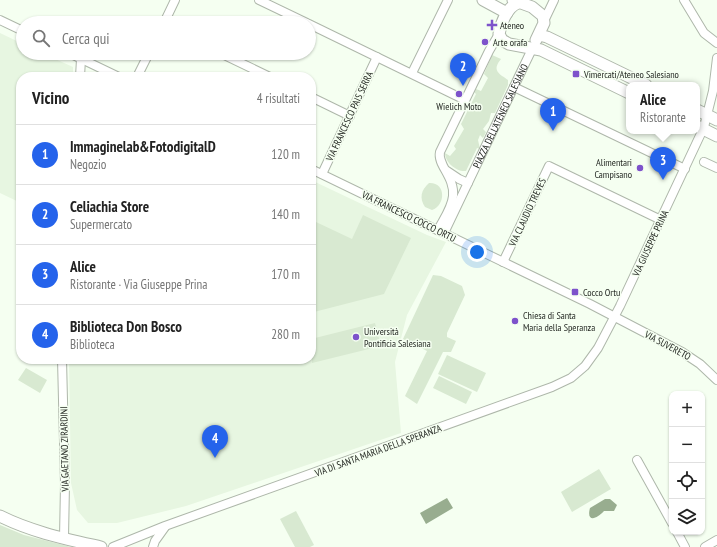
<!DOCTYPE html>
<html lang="it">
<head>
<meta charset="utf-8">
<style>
	:root { --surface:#fff; --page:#f6f6f6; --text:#222; --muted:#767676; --line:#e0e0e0; --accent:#2563eb }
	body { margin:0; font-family:"PT Sans Narrow",sans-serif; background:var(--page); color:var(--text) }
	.controls { position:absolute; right:12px; bottom:12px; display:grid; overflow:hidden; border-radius:8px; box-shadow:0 1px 3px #0004 }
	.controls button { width:36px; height:36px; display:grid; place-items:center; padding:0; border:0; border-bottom:1px solid var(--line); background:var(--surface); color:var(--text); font:20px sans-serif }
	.you { position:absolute; left:477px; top:252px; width:14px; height:14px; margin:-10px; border:3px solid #fff; border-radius:50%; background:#1a73e8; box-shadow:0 0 0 6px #1a73e833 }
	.badge { display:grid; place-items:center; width:26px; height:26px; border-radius:50%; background:var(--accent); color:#fff; font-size:13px; font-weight:700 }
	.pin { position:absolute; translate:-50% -33px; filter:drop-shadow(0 1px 2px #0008) }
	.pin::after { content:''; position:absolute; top:21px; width:14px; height:12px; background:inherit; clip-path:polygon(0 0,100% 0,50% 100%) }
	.popup { position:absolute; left:626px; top:82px; width:74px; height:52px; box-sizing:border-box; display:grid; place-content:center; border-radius:8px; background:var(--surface); filter:drop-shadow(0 1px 3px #0005); font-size:13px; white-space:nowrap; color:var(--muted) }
	.popup b { font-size:15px; color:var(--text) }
	.popup::after { content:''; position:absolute; left:50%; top:100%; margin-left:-8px; border:8px solid transparent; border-top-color:var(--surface) }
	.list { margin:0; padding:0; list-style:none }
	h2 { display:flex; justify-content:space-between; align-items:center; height:52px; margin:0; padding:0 16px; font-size:17px }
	h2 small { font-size:13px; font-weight:400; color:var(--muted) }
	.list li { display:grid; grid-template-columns:26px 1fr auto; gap:12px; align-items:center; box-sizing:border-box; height:60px; padding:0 16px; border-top:1px solid var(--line) }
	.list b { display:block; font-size:15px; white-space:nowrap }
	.list p { margin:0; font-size:13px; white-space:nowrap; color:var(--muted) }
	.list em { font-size:13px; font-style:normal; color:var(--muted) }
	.icon { flex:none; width:22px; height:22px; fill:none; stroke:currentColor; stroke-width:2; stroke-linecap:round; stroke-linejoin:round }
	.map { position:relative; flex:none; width:717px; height:547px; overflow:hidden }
	.search { position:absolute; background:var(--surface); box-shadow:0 1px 3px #0004; left:16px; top:16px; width:300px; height:44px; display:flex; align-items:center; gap:10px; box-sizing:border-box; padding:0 14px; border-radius:22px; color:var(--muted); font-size:15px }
	.panel { position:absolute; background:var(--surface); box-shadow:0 1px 3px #0004; left:16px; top:72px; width:300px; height:292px; border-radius:16px }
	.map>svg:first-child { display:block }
</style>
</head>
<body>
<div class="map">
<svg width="717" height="547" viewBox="0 0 717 547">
	<rect width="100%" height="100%" fill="#f5fff1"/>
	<g fill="#e7f6e1">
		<path d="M0 33 23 44V53H42L73 67V77H21V203L0 193Z"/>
		<path d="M311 180 427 235 446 242 407 315 395 362 401 433 186 506 117 523H88L77 510 71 483 69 359H311Z"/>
	</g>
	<g fill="#d8e9d1">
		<path d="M492 55 501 59C491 71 500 74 508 80V85L495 113H491L489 121 483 129 486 132 483 138 480 135 478 140 480 149 477 148 466 171C456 172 445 162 445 153L450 156 456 149 454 146 464 129 461 124 476 94 474 92 476 89 481 91 488 78 484 74Z"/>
		<path d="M429 183C446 182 446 205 432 210L425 207C419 198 421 190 429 183Z"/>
		<path d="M363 215 411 238 384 294 314 312 311 300V232L316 222 352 239Z"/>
		<path d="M433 275 441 276 462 286 465 295 447 333V337L456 341 451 352H443L417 404 405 396 427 351 403 339Z"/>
		<path d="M375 323 381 346 312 363 311 339Z"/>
		<path d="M447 355 486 373 477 392 438 374Z"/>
		<path d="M26 368 47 380 40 393 18 380Z"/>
		<path d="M439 376 472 392 466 404 433 388Z"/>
		<path d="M599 469 611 489 572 512 561 492Z"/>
		<path d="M296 511 314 545 310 547H295L280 519Z"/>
		<path d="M0 525 24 535 71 547H0Z"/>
	</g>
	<g fill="#98ad8f">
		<path d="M447 498 453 508 426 524 420 513Z"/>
		<path d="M605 499H610L617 505 614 511H604C597 519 586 523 590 508Z"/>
	</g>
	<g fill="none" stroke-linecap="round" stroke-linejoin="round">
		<g stroke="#aeb7aa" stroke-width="10">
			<g id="street">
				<path d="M259 0 307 23"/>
				<path d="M684 0 704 33 717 43"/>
				<path d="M0 20 23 31"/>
				<path d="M544 21 554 0"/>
				<path d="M164 23 175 0"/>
				<path d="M309 24 465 100"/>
				<path d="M69 53 119 77"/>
				<path d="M220 53 270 77"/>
				<path d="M412 73 448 0"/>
				<path d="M80 77 81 59"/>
				<path d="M137 77 149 53"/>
				<path d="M514 87 685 169"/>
				<path d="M311 97 350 116"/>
				<path d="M704 162 717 168"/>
				<path d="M311 169 590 304 682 352 700 364 717 380"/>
				<path d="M447 171 459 179 468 183"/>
				<path d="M322 174 377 57"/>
				<path d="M438 230C443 220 452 208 453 196 455 177 437 165 440 152L489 51 499 34"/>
				<path id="s1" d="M444 233 532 49"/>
				<path d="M503 262 549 166 661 220"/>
				<path d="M62 359 65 484 64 538"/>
				<path d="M637 460 672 523"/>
				<path d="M677 532 685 547"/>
				<path d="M113 547 165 526 552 387 571 378 585 366 598 348 620 306 704 127 713 91 717 58"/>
				<path d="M153 547 155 541 165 527"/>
				<path d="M705 547 717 540"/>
			</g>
		</g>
		<g stroke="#aeb7aa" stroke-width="13">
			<g id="secondary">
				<path d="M483 0 507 13"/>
				<path d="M513 0 532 7 543 16 544 23 536 40"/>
				<path d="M518 3C507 7 501 23 499 34L502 40 509 44 541 50 629 93"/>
				<path d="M539 35 547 37 646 85"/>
				<path d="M697 110 717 120"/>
				<path d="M697 126 717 136"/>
				<path d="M0 516C32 532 66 539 101 547"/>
			</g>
		</g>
		<use href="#street" stroke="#fff" stroke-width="8"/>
		<use href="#secondary" stroke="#fff" stroke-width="11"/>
	</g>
	<g fill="#7d52cb" stroke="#f5fff1" stroke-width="1.5">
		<path d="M490 19h4v4h4v4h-4v4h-4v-4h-4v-4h4z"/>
		<circle cx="485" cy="42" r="4"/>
		<rect x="572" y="70" width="8" height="8" rx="2"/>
		<circle cx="459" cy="94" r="4"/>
		<circle cx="640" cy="168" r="4"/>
		<rect x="571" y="288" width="8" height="8" rx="2"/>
		<circle cx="515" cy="321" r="4"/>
		<circle cx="356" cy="337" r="4"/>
	</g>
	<g text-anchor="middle" stroke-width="3" stroke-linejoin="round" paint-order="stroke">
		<g font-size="10" fill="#242823" stroke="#f5fff1" text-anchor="start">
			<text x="500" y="29">Ateneo</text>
			<text x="493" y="46">Arte orafa</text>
			<text x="584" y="78">Vimercati/Ateneo Salesiano</text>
			<text x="459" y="110" text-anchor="middle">Wielich Moto</text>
			<text x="632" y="166" text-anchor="end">Alimentari<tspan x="632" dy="12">Campisano</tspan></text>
			<text x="583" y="296">Cocco Ortu</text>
			<text x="523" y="319">Chiesa di Santa<tspan x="523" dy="12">Maria della Speranza</tspan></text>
			<text x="364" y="335">Università<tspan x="364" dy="12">Pontificia Salesiana</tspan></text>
		</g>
		<g font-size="10" fill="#242823" stroke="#f5fff1">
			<text transform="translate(349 116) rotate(-65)" y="4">VIA FRANCESCO PAIS SERRA</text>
			<text dy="4" stroke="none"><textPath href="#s1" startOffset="130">PIAZZA DELL'ATENEO SALESIANO</textPath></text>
			<text transform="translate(527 212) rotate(-65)" y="4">VIA CLAUDIO TREVES</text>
			<text transform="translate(409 216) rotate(26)" y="4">VIA FRANCESCO COCCO ORTU</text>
			<text transform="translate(650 243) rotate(-65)" y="4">VIA GIUSEPPE PRINA</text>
			<text transform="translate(668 345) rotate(28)" y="4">VIA SUVERETO</text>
			<text transform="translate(64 449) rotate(-91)" y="4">VIA GAETANO ZIRARDINI</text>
			<text transform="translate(378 450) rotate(-20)" y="4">VIA DI SANTA MARIA DELLA SPERANZA</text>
		</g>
	</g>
</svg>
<div class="controls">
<button>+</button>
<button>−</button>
<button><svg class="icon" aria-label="locate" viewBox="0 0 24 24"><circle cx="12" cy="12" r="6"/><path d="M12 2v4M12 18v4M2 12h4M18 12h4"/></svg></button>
<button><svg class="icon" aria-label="layers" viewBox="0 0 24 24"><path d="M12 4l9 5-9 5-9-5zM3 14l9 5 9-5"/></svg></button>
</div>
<div class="you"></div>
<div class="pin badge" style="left:553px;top:131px">1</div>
<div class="pin badge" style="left:463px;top:86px">2</div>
<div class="pin badge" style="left:663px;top:180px">3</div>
<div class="popup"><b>Alice</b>Ristorante</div>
<div class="pin badge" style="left:215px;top:458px">4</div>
<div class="search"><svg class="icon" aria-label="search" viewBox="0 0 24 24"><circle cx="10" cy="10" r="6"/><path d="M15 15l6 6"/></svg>Cerca qui</div>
<section class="panel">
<h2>Vicino<small>4 risultati</small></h2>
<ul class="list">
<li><span class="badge">1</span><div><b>Immaginelab&amp;FotodigitalD</b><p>Negozio</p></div><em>120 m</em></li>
<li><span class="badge">2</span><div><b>Celiachia Store</b><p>Supermercato</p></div><em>140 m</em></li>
<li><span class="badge">3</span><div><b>Alice</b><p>Ristorante · Via Giuseppe Prina</p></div><em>170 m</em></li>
<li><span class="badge">4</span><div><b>Biblioteca Don Bosco</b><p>Biblioteca</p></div><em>280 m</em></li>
</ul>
</section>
</div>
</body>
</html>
